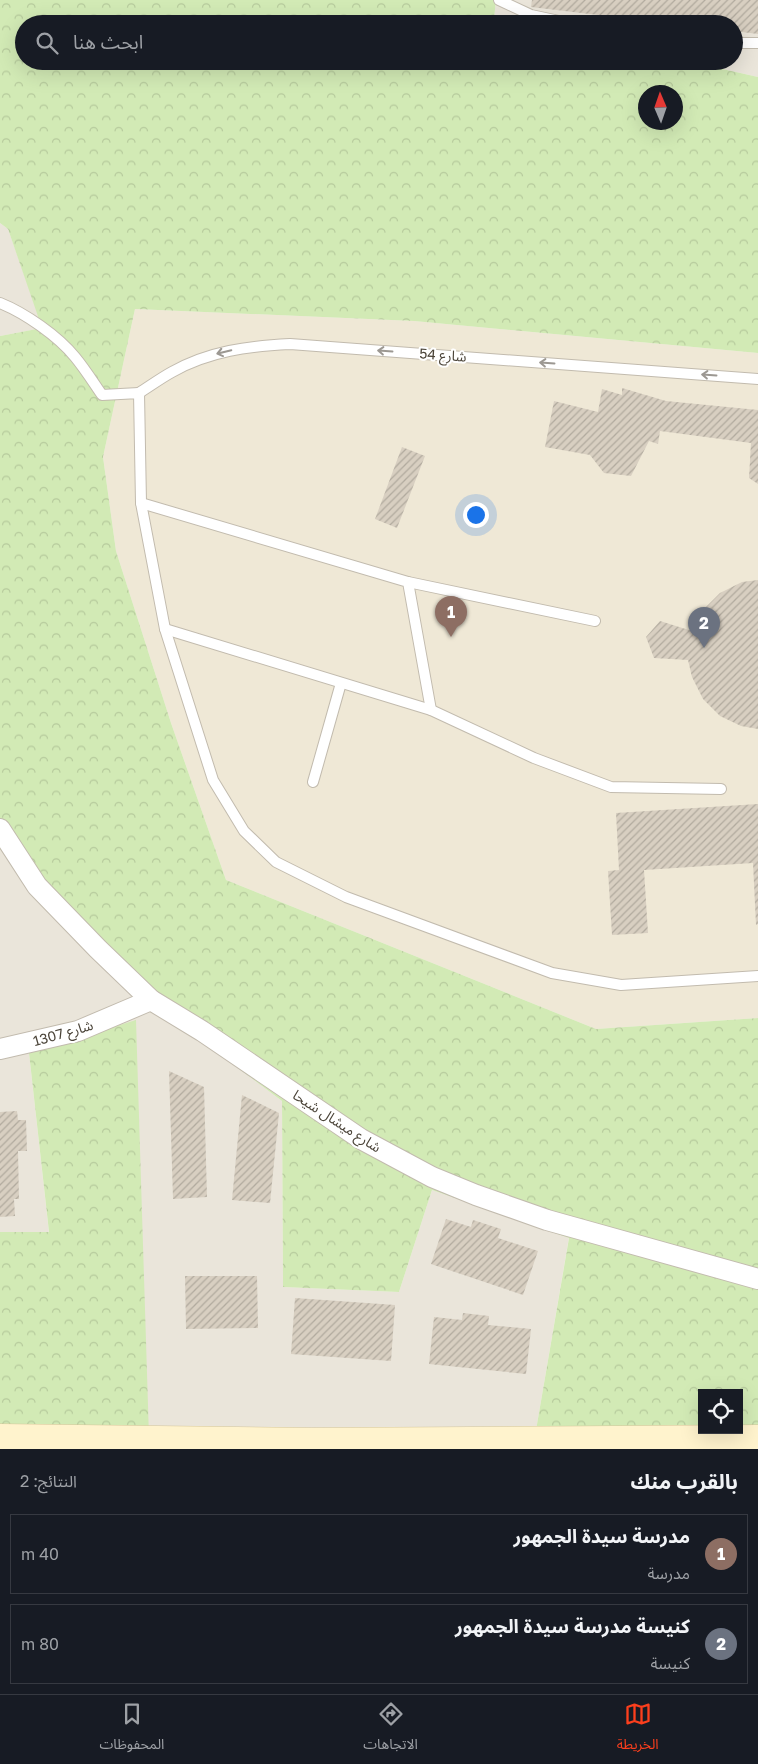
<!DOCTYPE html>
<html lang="ar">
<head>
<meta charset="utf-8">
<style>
	:root { --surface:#171b24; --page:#20242c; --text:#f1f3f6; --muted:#9ea1a6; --line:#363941; --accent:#fc3f1d }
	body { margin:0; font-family:"Golos Text","Noto Sans Arabic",sans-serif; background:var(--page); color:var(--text); direction:rtl }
	.controls { position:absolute; right:15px; bottom:15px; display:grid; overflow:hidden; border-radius:0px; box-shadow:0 5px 20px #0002 }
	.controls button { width:45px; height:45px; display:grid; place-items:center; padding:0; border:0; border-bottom:1px solid var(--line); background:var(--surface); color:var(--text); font:25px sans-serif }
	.compass { position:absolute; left:638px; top:85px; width:45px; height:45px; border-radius:50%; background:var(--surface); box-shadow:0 5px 20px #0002; rotate:358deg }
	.you { position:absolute; left:475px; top:514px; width:18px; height:18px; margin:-12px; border:4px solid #fff; border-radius:50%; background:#1a73e8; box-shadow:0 0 0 8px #1a73e833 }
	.badge { display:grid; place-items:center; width:32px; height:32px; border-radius:50%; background:var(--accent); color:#fff; font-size:16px; font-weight:700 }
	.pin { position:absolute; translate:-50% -41px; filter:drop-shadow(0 1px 2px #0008) }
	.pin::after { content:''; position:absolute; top:26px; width:18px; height:15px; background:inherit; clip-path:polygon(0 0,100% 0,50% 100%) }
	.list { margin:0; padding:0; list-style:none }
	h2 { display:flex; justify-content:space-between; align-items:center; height:65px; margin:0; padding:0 20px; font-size:21px }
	h2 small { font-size:16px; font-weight:400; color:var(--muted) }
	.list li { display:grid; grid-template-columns:32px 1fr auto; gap:15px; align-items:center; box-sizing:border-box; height:80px; margin:0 10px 10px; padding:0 10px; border:1px solid var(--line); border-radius:0px }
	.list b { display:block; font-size:19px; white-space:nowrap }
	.list p { margin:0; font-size:16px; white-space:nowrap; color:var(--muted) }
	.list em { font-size:16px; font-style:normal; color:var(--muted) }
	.icon { flex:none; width:28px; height:28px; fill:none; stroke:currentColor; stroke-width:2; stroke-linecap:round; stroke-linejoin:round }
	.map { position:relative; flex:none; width:758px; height:1449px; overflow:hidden; direction:ltr }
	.search { position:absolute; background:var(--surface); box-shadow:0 5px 20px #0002; left:15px; right:15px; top:15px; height:55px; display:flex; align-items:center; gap:12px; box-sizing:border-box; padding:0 18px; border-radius:28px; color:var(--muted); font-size:19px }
	.sheet { height:245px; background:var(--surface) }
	nav { display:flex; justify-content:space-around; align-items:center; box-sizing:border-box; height:70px; border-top:1px solid var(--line); background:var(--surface); font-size:14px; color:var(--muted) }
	nav a { display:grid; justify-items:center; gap:2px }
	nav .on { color:var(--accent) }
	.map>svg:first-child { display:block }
</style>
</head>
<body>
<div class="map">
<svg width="758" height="1449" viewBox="0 0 758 1449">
	<defs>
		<pattern id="forest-crowns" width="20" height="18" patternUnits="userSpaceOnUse" patternTransform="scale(1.25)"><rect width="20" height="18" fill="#d2eab5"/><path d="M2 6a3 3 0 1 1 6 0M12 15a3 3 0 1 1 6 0" fill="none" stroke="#b6ca9c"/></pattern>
		<pattern id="building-hatch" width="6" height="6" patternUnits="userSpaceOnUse" patternTransform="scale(1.25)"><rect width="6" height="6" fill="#d8cfc1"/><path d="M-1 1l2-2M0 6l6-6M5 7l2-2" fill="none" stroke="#b1aa9e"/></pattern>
	</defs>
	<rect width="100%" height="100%" fill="#f6f3ec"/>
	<g fill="#eae5da">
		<path d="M496 0H758V77L687 61H734V24H516L494 19Z"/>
		<path d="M0 223 8 229 43 328 0 336Z"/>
		<path d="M0 849 12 864 147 1000 282 1101 283 1287 399 1292 432 1190 569 1237 535 1436 149 1437 29 1053 49 1233 0 1232Z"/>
	</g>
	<path fill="#efe8d6" d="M135 309 414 321 758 353V1018L596 1029 226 880 171 723 116 551 103 457Z"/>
	<g fill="url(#forest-crowns)" fill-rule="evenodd">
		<path d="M0 0H496L494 19 516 24H24V61H687L758 77V353L414 321 135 309 103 457 116 551 171 723 226 880 596 1029 758 1018V1436H535L569 1238 432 1190 399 1292 283 1287 282 1101 147 1000 12 864 0 849V336L42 328 8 229 0 223ZM646 92H676V122H646ZM702 1393H739V1430H702Z"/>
		<path d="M136 1020 149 1437 0 1449V1232H49L29 1053Z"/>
	</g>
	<g fill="url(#building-hatch)">
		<path d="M532 0H758V34L734 31V24H674L531 7Z"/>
		<path d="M622 388 666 401 758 410V484L749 478 751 443 660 431 658 444 649 441 631 476 604 473 590 455 545 447 554 401 598 412 602 389 622 395Z"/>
		<path d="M402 447 425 456 397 528 375 519Z"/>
		<path d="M758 580V729L741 726 720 716 703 699 692 677 688 660 654 658 646 637 660 621 692 631 703 610 720 593 742 582Z"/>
		<path d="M758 804V924L756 925 753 863 644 870 648 933 612 935 608 871 619 870 616 813Z"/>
		<path d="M169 1071 204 1087 207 1197 173 1199Z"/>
		<path d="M242 1095 279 1113 270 1203 232 1200Z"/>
		<path d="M17 1111 18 1120H26L27 1151H18L19 1199H14L15 1216 0 1217V1112Z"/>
		<path d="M446 1219 471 1227 473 1220 501 1229 498 1238 538 1251 523 1295 431 1264Z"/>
		<path d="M185 1276H257L258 1328 186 1329Z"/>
		<path d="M295 1298 395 1305 391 1361 291 1354Z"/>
		<path d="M463 1313 489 1316 488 1325 531 1329 526 1374 429 1364 434 1317 462 1320Z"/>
	</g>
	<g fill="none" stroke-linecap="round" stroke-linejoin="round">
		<g stroke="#c2bbae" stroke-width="12">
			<g id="lane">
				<path d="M499 0 531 15 573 24"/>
				<path d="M734 43H758"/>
				<path d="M0 303C25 313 58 336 75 357 85 369 93 382 102 395L139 393 141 503 165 629 213 780 244 831 276 862 346 897 552 973 621 985 758 976"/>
				<path d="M139 393C150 386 161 378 172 372 209 351 249 346 290 344L758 379"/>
				<path d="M141 503 408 582 431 710"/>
				<path d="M408 582 595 621"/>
				<path d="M165 629 431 710 534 758 611 787 721 789"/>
				<path d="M313 782 341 683"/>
			</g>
		</g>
		<g stroke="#c2bbae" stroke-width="22">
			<g id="street">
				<path d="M0 829 37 886 98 949 151 1000 202 1031 361 1139 432 1177 476 1195 547 1220 758 1279"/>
				<path d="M0 1049 78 1031 151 1000"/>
			</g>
		</g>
		<g stroke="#d6c79b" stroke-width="29">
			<path id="secondary" d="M0 1438 311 1442 758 1439"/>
		</g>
		<use href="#lane" stroke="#fff" stroke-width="10"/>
		<use href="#street" stroke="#fff" stroke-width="20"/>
		<use href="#secondary" stroke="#fff3cd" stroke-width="28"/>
	</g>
	<defs><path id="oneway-shaft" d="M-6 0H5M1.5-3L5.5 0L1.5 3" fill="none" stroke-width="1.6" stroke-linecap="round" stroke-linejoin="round" transform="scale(1.25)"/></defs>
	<g stroke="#9c9892">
		<use href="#oneway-shaft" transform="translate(385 351) rotate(-176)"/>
		<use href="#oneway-shaft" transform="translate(224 352) rotate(167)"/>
		<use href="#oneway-shaft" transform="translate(547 363) rotate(-176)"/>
		<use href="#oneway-shaft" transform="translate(709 375) rotate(-176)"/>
	</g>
	<g text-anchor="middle" stroke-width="4" stroke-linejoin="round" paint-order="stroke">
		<g font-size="14" fill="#4b4439" stroke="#fff">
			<text transform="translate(443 355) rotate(4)" y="5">شارع 54</text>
			<text transform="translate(63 1033) rotate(-16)" y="5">شارع 1307</text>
			<text transform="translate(337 1121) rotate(33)" y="5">شارع ميشال شيحا</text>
		</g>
	</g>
</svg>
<div class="controls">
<button><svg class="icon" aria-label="locate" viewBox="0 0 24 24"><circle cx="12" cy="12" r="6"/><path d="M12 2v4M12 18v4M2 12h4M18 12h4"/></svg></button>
</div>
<svg class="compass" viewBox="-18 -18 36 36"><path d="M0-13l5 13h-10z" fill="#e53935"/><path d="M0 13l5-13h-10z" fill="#9ea1a6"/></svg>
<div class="you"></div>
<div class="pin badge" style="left:451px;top:637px;background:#8d6e63">1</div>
<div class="pin badge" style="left:704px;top:648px;background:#6b7280">2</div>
<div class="search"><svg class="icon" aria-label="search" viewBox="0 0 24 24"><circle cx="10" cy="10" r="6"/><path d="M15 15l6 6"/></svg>ابحث هنا</div>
</div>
<section class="sheet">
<h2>بالقرب منك<small>النتائج: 2</small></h2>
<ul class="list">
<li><span class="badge" style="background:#8d6e63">1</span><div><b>مدرسة سيدة الجمهور</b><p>مدرسة</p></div><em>40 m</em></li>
<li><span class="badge" style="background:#6b7280">2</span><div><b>كنيسة مدرسة سيدة الجمهور</b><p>كنيسة</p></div><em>80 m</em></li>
</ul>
</section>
<nav>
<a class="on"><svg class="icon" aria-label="map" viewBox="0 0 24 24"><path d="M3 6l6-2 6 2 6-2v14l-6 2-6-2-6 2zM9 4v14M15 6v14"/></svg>الخريطة</a>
<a><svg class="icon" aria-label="directions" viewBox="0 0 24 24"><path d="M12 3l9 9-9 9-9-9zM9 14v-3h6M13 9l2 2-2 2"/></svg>الاتجاهات</a>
<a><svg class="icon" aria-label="saved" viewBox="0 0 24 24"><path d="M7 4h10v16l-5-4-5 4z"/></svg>المحفوظات</a>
</nav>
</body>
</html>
